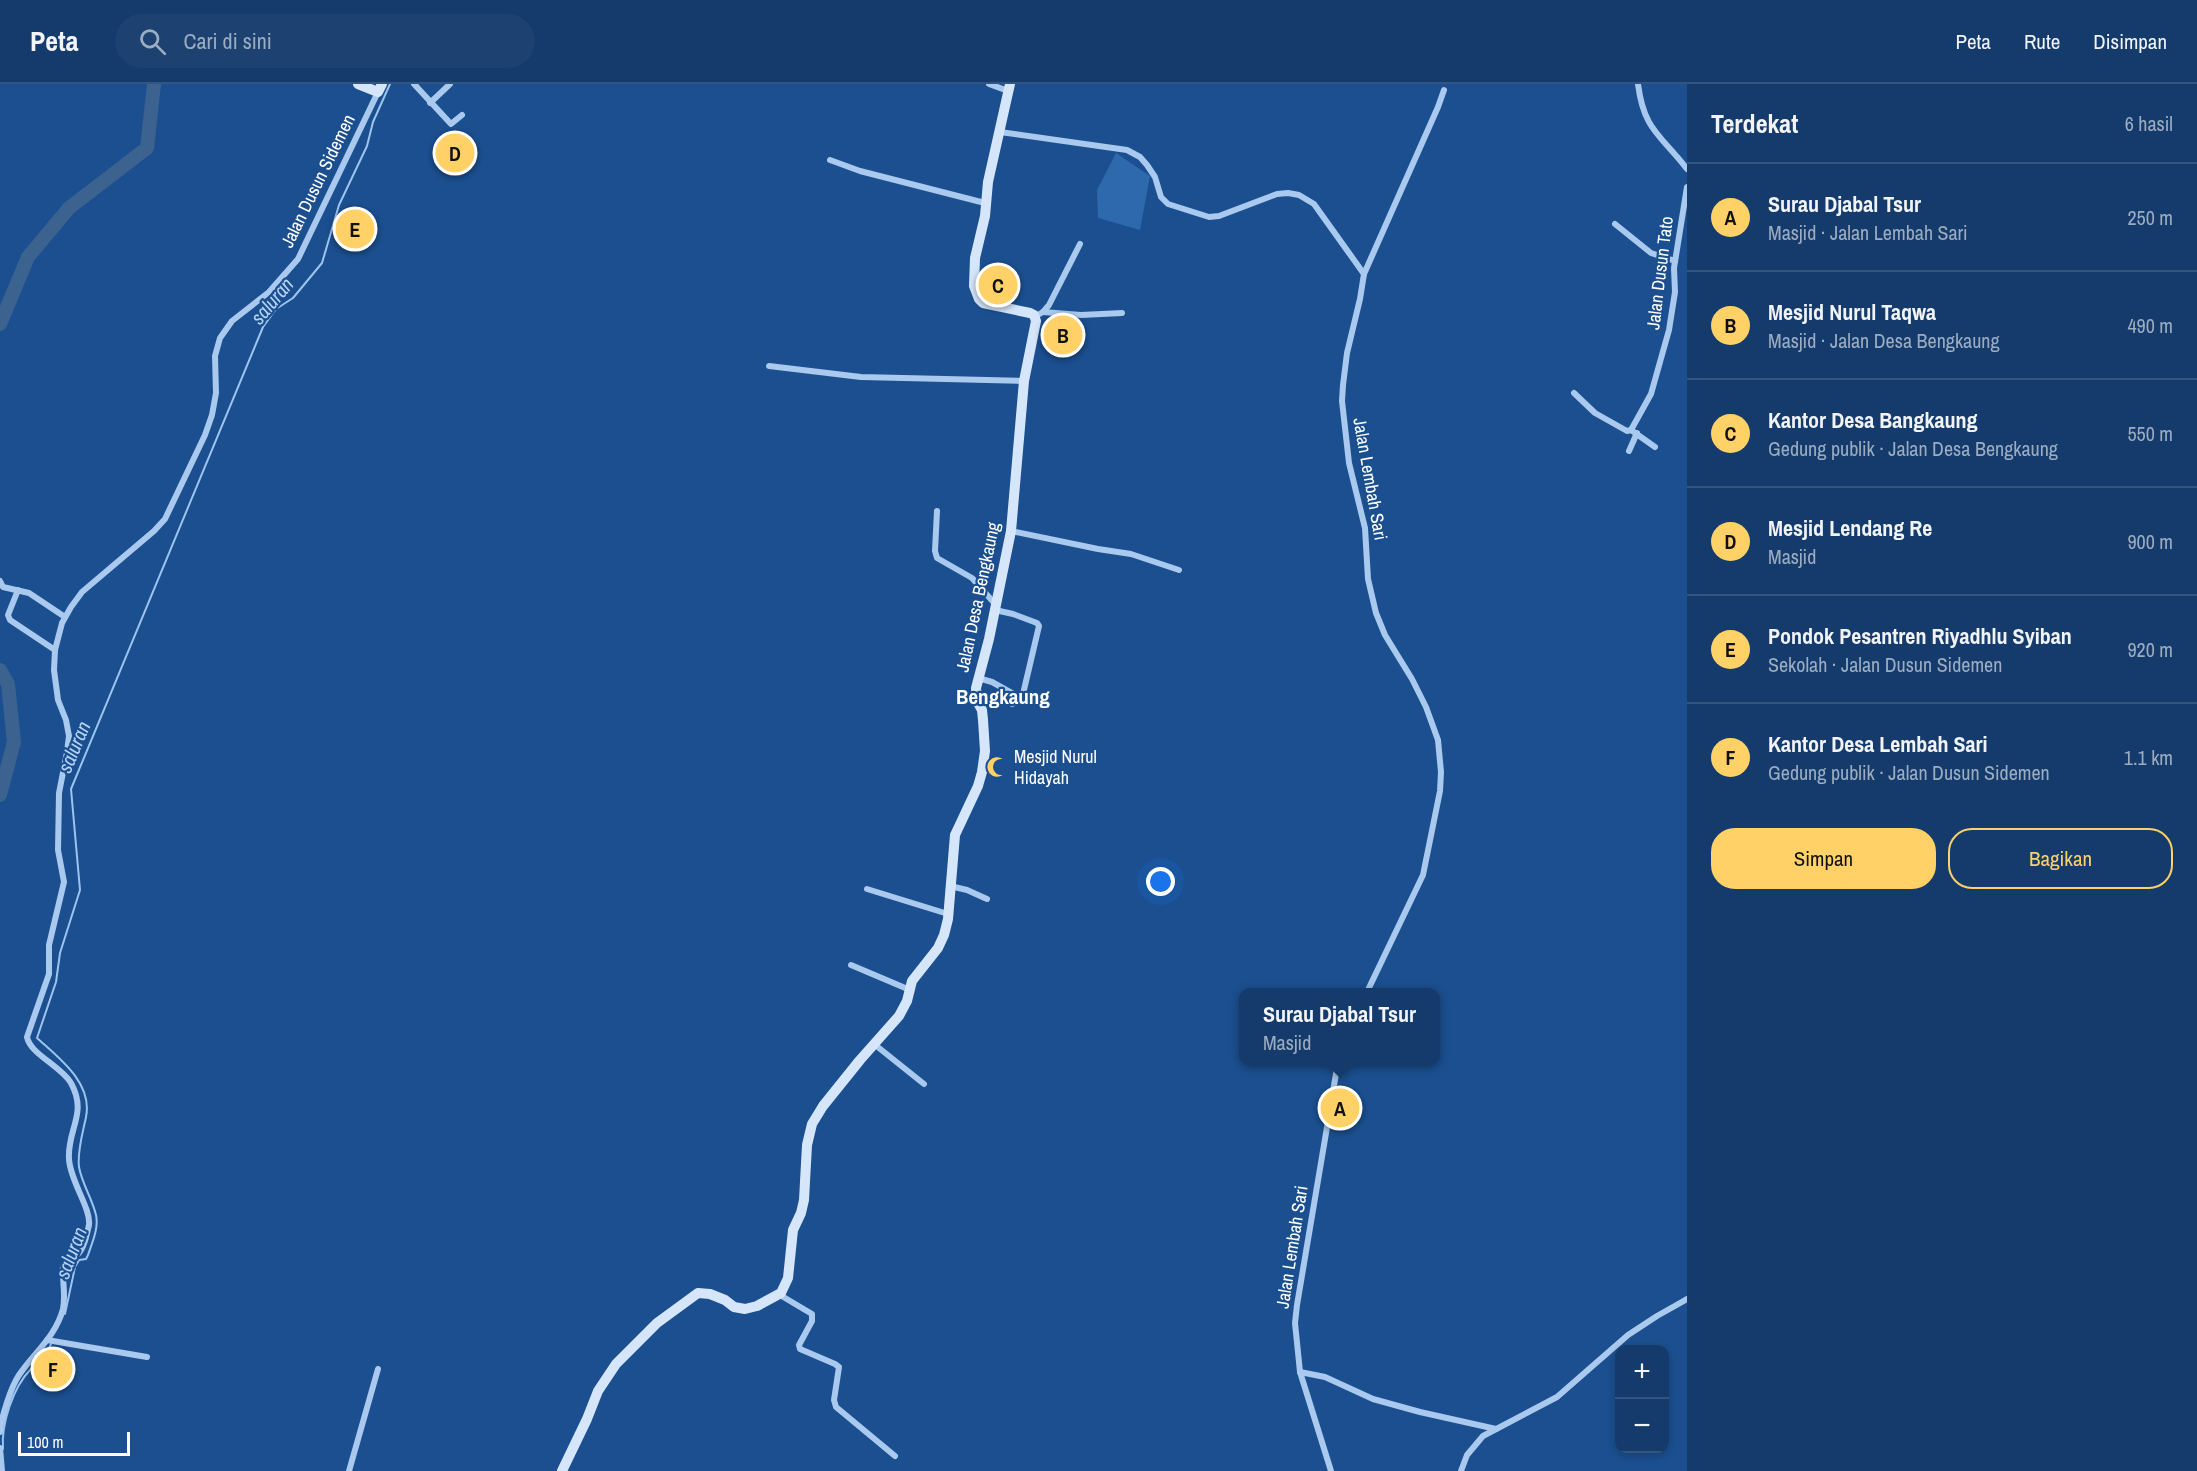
<!DOCTYPE html>
<html lang="id">
<head>
<meta charset="utf-8">
<style>
	:root { --surface:#143b6b; --page:#1d4271; --text:#f1f3f6; --muted:#9dadc1; --line:#33557e; --accent:#ffd166 }
	body { margin:0; font-family:"Archivo Narrow",sans-serif; background:var(--page); color:var(--text) }
	.controls { position:absolute; right:18px; bottom:18px; display:grid; overflow:hidden; border-radius:12px; box-shadow:0 3px 9px #0003 }
	.controls button { width:54px; height:54px; display:grid; place-items:center; padding:0; border:0; border-bottom:2px solid var(--line); background:var(--surface); color:var(--text); font:30px sans-serif }
	.scale { position:absolute; left:18px; bottom:15px; width:112px; box-sizing:border-box; padding-left:6px; border:3px solid #fff; border-top:0; font-size:16px; line-height:21px; white-space:nowrap; color:#fff; -webkit-text-stroke:4px #1b4f8f; paint-order:stroke }
	.you { position:absolute; left:1161px; top:798px; width:21px; height:21px; margin:-15px; border:4px solid #fff; border-radius:50%; background:#1a73e8; box-shadow:0 0 0 9px #1a73e833 }
	.badge { display:grid; place-items:center; width:39px; height:39px; border-radius:50%; background:var(--accent); color:#111; font-size:20px; font-weight:700 }
	.pin { position:absolute; translate:-50% -50%; border:3px solid #fff; box-shadow:0 2px 6px #0006 }
	.popup { position:absolute; left:1239px; top:904px; width:201px; height:78px; box-sizing:border-box; display:grid; place-content:center; border-radius:12px; background:var(--surface); filter:drop-shadow(0 2px 4px #0005); font-size:20px; white-space:nowrap; color:var(--muted) }
	.popup b { font-size:22px; color:var(--text) }
	.popup::after { content:''; position:absolute; left:50%; top:100%; margin-left:-12px; border:12px solid transparent; border-top-color:var(--surface) }
	.list { margin:0; padding:0; list-style:none }
	h2 { display:flex; justify-content:space-between; align-items:center; height:78px; margin:0; padding:0 24px; font-size:26px }
	h2 small { font-size:20px; font-weight:400; color:var(--muted) }
	.list li { display:grid; grid-template-columns:39px 1fr auto; gap:18px; align-items:center; box-sizing:border-box; height:108px; padding:0 24px; border-top:2px solid var(--line) }
	.list b { display:block; font-size:22px; white-space:nowrap }
	.list p { margin:0; font-size:20px; white-space:nowrap; color:var(--muted) }
	.list em { font-size:20px; font-style:normal; color:var(--muted) }
	.actions { display:flex; gap:12px; padding:18px 24px }
	.actions a { flex:1; padding:14px 0; border:2px solid var(--accent); border-radius:24px; text-align:center; font-size:21px; color:var(--accent) }
	.actions .main { background:var(--accent); color:#111 }
	.icon { flex:none; width:33px; height:33px; fill:none; stroke:currentColor; stroke-width:2; stroke-linecap:round; stroke-linejoin:round }
	.map { position:relative; flex:none; width:1687px; height:1387px; overflow:hidden }
	header { display:flex; align-items:center; gap:36px; box-sizing:border-box; height:84px; padding:0 30px; background:var(--surface); border-bottom:2px solid var(--line) }
	header strong { font-size:28px }
	nav { display:flex; gap:33px; margin-inline-start:auto; font-size:21px }
	.search { width:420px; height:54px; background:var(--page); display:flex; align-items:center; gap:15px; box-sizing:border-box; padding:0 21px; border-radius:33px; color:var(--muted); font-size:22px }
	main { display:flex }
	aside { flex:1; background:var(--surface) }
	.map>svg:first-child { display:block }
</style>
</head>
<body>
<header>
<strong>Peta</strong>
<div class="search"><svg class="icon" aria-label="search" viewBox="0 0 24 24"><circle cx="10" cy="10" r="6"/><path d="M15 15l6 6"/></svg>Cari di sini</div>
<nav><a>Peta</a><a>Rute</a><a>Disimpan</a></nav>
</header>
<main>
<div class="map">
<svg width="1687" height="1387" viewBox="0 0 1687 1387">
	<rect width="100%" height="100%" fill="#1b4f8f"/>
	<path fill="#2e69ad" d="M1116 69 1150 92 1140 146 1098 134 1097 106Z"/>
	<g fill="none" stroke-linecap="round" stroke-linejoin="round">
		<g stroke="#9cc4f0" stroke-width="2">
			<path d="M65 1230 75 1183 79 1176 86 1175 88 1171C92 1159 99 1144 96 1131 92 1114 82 1100 79 1083 77 1067 83 1048 86 1033 93 999 59 974 37 954L56 898 60 869 80 806 71 705 263 243 276 225 293 214 322 179 339 121 367 62 373 38 390 0"/>
			<path d="M3 1365C1 1340 13 1303 31 1285 41 1274 45 1275 51 1260"/>
		</g>
		<g stroke="#3c6290" stroke-width="14">
			<path d="M0 240 28 173 69 124 147 64 154 0"/>
			<path d="M0 586 8 600 14 658 0 711"/>
		</g>
		<g stroke="#a9c9ee" stroke-width="6">
			<path d="M414 0 451 40 462 31"/>
			<path d="M989 0 1008 7"/>
			<path d="M1638 0C1644 47 1661 51 1687 85"/>
			<path d="M430 19 450 0"/>
			<path d="M1000 48 1127 66 1140 73 1147 81 1155 93 1161 113 1168 120 1209 133 1219 132 1277 110 1288 109 1299 111 1314 120 1364 190 1360 215 1347 269 1343 301 1342 317 1349 379 1365 444 1368 495 1376 529 1385 551 1412 595 1426 623 1438 656 1441 688 1440 707 1423 791 1367 908"/>
			<path d="M830 76 860 87 985 119"/>
			<path d="M1615 140 1651 169 1675 177"/>
			<path d="M1364 190 1438 23 1444 6"/>
			<path d="M1043 228 1081 231 1122 229"/>
			<path d="M1034 233 1043 228 1049 221 1080 160"/>
			<path d="M769 282 861 293 1024 297"/>
			<path d="M1574 309 1595 329 1627 347 1631 346 1651 310 1669 246 1675 208 1674 184 1687 103"/>
			<path d="M1631 346 1655 363"/>
			<path d="M1629 367 1637 349"/>
			<path d="M937 427 935 467 937 474 972 494 996 521"/>
			<path d="M1011 447 1098 465 1131 470 1179 486"/>
			<path d="M0 497 3 503 29 509 65 533"/>
			<path d="M18 506 8 531 10 536 55 566"/>
			<path d="M995 526 1013 530 1037 539 1039 542 1023 610 1020 616 1012 620"/>
			<path d="M978 594 992 598 1021 614"/>
			<path d="M950 802 967 806 987 815"/>
			<path d="M867 805 948 830"/>
			<path d="M851 881 910 906"/>
			<path d="M874 960 924 1000"/>
			<path d="M780 1211 812 1230V1237L799 1261 800 1265 835 1280 839 1283 834 1316 836 1323 895 1372"/>
			<path d="M47 1256 147 1273"/>
			<path d="M1300 1288 1325 1293 1373 1315 1420 1328 1496 1345"/>
			<path d="M0 1348C1 1334 11 1303 19 1291 34 1269 56 1252 63 1225 66 1211 62 1196 63 1182 67 1176 72 1176 77 1171 84 1165 87 1150 89 1141 91 1124 70 1097 69 1075 67 1045 88 1030 71 999 61 982 30 970 27 953L49 890V861L64 798 58 766 59 709 67 668 69 652 66 636 58 616 54 586 55 566 62 539 71 523 82 508 154 447 165 435 205 351 212 331 216 309 215 272 220 254 232 237 269 208 298 175 378 8"/>
			<path d="M0 1364 2 1387"/>
			<path d="M349 1387 378 1285"/>
			<path d="M1331 1387 1300 1288 1295 1239 1297 1221 1338 978"/>
			<path d="M1461 1387 1467 1371 1483 1352 1557 1313 1628 1251 1657 1232 1687 1215"/>
		</g>
		<g stroke="#d6e6fa" stroke-width="10">
			<path d="M358 0 378 8 382 0"/>
			<path d="M562 1387 587 1335 598 1307 616 1280 657 1239 698 1209 710 1210 725 1216 734 1223 745 1225 757 1222 781 1209 788 1194 793 1146 801 1129 804 1116 807 1061 812 1040 823 1022 860 976 899 932 907 917 912 897 938 864 944 851 948 835 955 751 978 702 982 688 985 667 983 636 982 626 977 617 976 604 989 555 1011 447 1024 297 1036 237 1034 231 1030 229 983 219 979 215 974 202 975 174 985 132 988 98 1010 0"/>
		</g>
	</g>
	<defs>
		<g id="mosque-bare" transform="scale(1.62)"><path d="M3.5-4.9A6 6 0 1 0 3.5 4.9A5 5 0 1 1 3.5-4.9Z" fill="#ffd166" stroke="#1b4f8f" stroke-width="2.5" paint-order="stroke"/></g>
	</defs>
	<g fill-rule="evenodd">
		<use href="#mosque-bare" x="997" y="683"/>
	</g>
	<g text-anchor="middle" stroke-width="4.5" stroke-linejoin="round" paint-order="stroke">
		<g font-size="18" fill="#fff" stroke="#1b4f8f">
			<text transform="translate(318 97) rotate(-64)" y="6">Jalan Dusun Sidemen</text>
			<text transform="translate(1660 189) rotate(-83)" y="6">Jalan Dusun Tato</text>
			<text transform="translate(1370 395) rotate(80)" y="6">Jalan Lembah Sari</text>
			<text transform="translate(978 513) rotate(-78)" y="6">Jalan Desa Bengkaung</text>
			<text transform="translate(1292 1163) rotate(-81)" y="6">Jalan Lembah Sari</text>
		</g>
		<g font-size="18" fill="#fff" stroke="#1b4f8f" text-anchor="start">
			<text x="1014" y="679">Mesjid Nurul<tspan x="1014" dy="21">Hidayah</tspan></text>
		</g>
		<g font-size="20" font-style="italic" fill="#b5d3f5" stroke="#1b4f8f">
			<text transform="translate(272 217) rotate(-50)" y="7">saluran</text>
			<text transform="translate(74 663) rotate(-67)" y="7">saluran</text>
			<text transform="translate(71 1169) rotate(-69)" y="7">saluran</text>
		</g>
		<g font-size="21" font-weight="bold" fill="#fff" stroke="#1b4f8f">
			<text x="1003" y="620">Bengkaung</text>
		</g>
	</g>
</svg>
<div class="controls">
<button>+</button>
<button>−</button>
</div>
<div class="scale">100 m</div>
<div class="you"></div>
<div class="pin badge" style="left:1340px;top:1024px">A</div>
<div class="popup"><b>Surau Djabal Tsur</b>Masjid</div>
<div class="pin badge" style="left:1063px;top:251px">B</div>
<div class="pin badge" style="left:998px;top:201px">C</div>
<div class="pin badge" style="left:455px;top:69px">D</div>
<div class="pin badge" style="left:355px;top:145px">E</div>
<div class="pin badge" style="left:53px;top:1285px">F</div>
</div>
<aside>
<h2>Terdekat<small>6 hasil</small></h2>
<ul class="list">
<li><span class="badge">A</span><div><b>Surau Djabal Tsur</b><p>Masjid · Jalan Lembah Sari</p></div><em>250 m</em></li>
<li><span class="badge">B</span><div><b>Mesjid Nurul Taqwa</b><p>Masjid · Jalan Desa Bengkaung</p></div><em>490 m</em></li>
<li><span class="badge">C</span><div><b>Kantor Desa Bangkaung</b><p>Gedung publik · Jalan Desa Bengkaung</p></div><em>550 m</em></li>
<li><span class="badge">D</span><div><b>Mesjid Lendang Re</b><p>Masjid</p></div><em>900 m</em></li>
<li><span class="badge">E</span><div><b>Pondok Pesantren Riyadhlu Syiban</b><p>Sekolah · Jalan Dusun Sidemen</p></div><em>920 m</em></li>
<li><span class="badge">F</span><div><b>Kantor Desa Lembah Sari</b><p>Gedung publik · Jalan Dusun Sidemen</p></div><em>1.1 km</em></li>
</ul>
<div class="actions"><a class="main">Simpan</a><a>Bagikan</a></div>
</aside>
</main>
</body>
</html>
